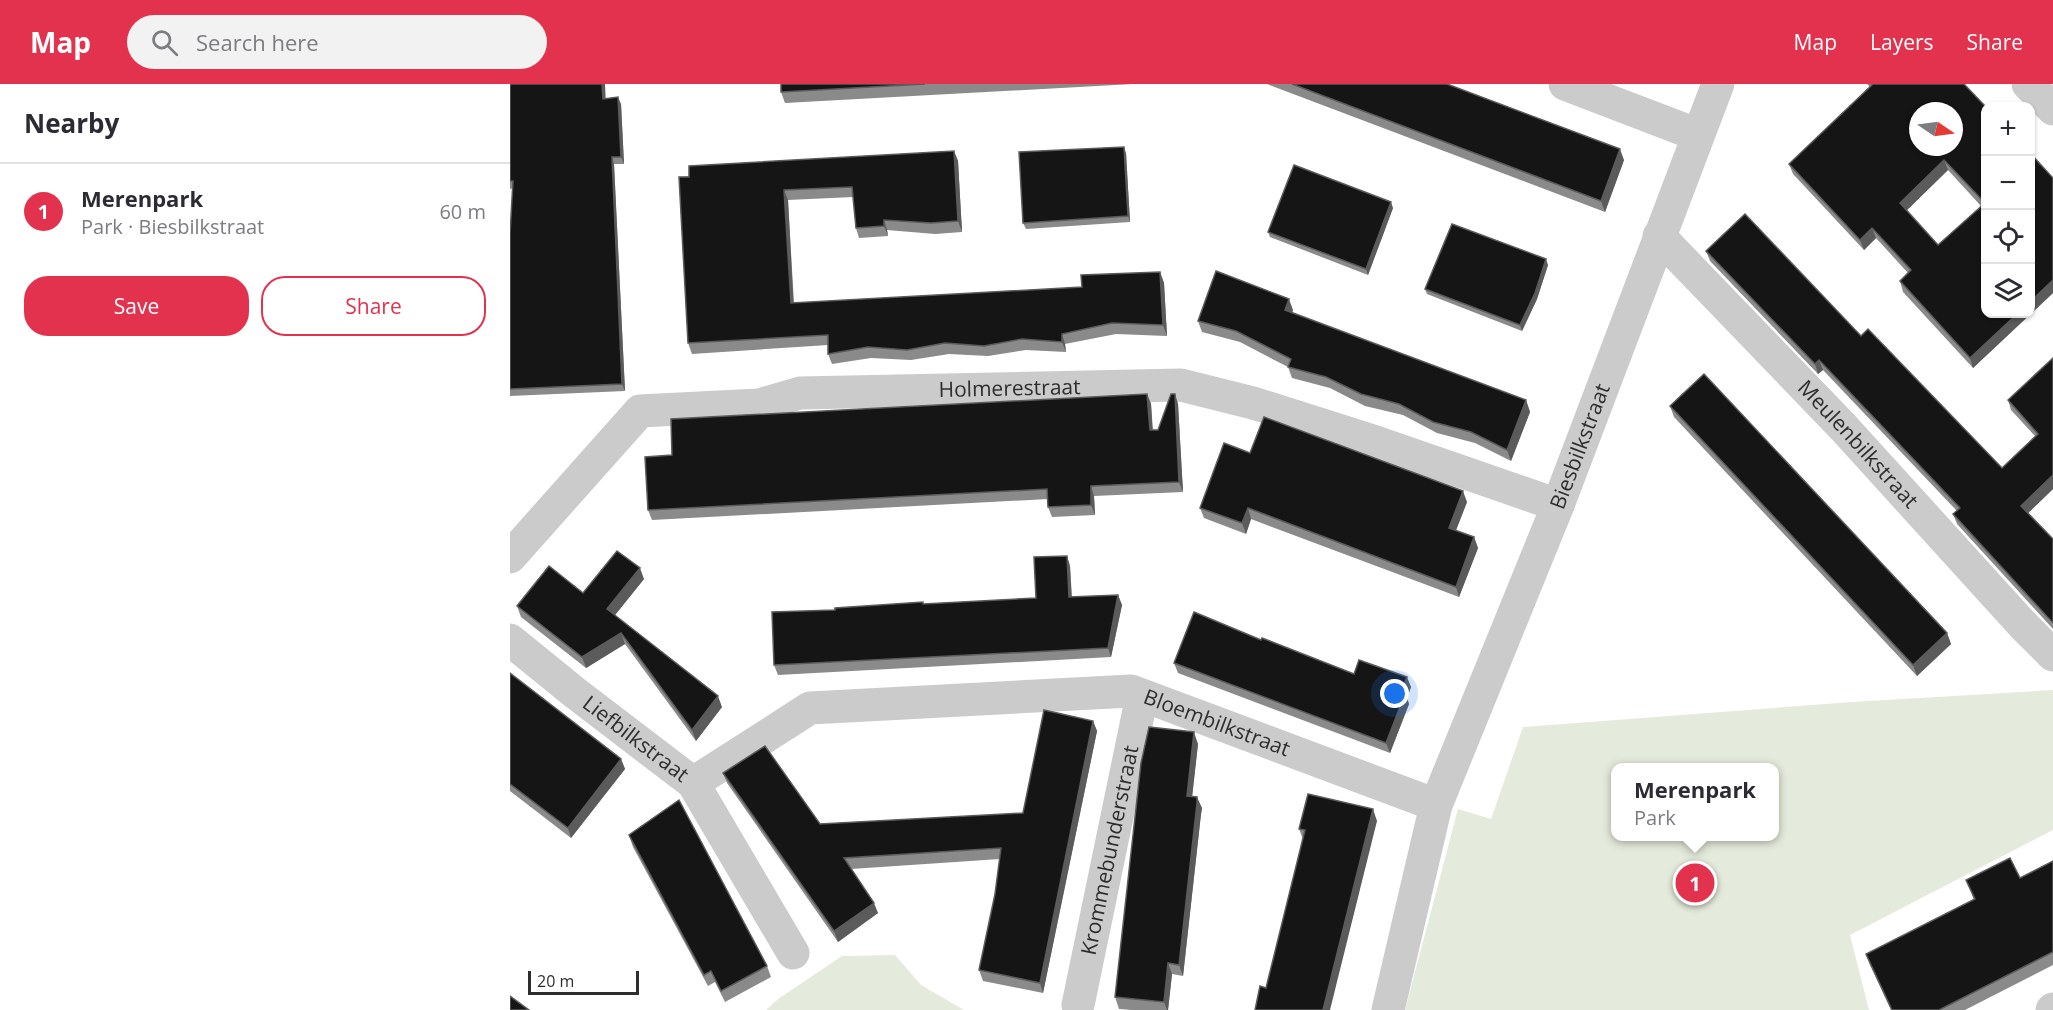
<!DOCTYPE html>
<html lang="en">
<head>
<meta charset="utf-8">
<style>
	:root { --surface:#fff; --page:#f2f2f3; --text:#2b2b33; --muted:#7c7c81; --line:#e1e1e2; --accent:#e2324e }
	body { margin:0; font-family:"Open Sans",sans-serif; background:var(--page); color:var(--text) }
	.controls { position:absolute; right:18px; top:18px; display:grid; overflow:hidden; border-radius:12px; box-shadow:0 2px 4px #0004 }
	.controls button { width:54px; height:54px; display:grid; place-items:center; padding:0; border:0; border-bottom:2px solid var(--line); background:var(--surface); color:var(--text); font:30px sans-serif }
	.compass { position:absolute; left:1399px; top:18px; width:54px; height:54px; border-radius:50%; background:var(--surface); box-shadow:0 2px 4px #0004; rotate:103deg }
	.scale { position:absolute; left:18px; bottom:15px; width:111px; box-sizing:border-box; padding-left:6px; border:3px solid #2e2e2e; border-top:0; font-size:16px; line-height:21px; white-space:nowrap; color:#2e2e2e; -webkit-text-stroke:4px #fff; paint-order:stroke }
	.you { position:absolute; left:885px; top:610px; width:21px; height:21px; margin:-15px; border:4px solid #fff; border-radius:50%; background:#1a73e8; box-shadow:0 0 0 9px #1a73e833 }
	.badge { display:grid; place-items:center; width:39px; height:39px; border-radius:50%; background:var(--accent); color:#fff; font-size:20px; font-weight:700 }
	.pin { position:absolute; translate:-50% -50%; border:3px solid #fff; box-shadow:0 2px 6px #0006 }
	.popup { position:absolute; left:1101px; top:679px; width:168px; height:78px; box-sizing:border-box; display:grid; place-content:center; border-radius:12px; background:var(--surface); filter:drop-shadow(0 2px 4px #0005); font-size:20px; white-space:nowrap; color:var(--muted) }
	.popup b { font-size:22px; color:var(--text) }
	.popup::after { content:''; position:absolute; left:50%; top:100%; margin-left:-12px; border:12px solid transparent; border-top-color:var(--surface) }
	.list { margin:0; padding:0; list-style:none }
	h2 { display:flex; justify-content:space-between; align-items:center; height:78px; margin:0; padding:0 24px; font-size:26px }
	h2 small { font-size:20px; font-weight:400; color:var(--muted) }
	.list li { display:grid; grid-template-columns:39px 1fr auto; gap:18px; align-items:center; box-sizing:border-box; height:96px; padding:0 24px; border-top:2px solid var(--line) }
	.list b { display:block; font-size:22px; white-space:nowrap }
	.list p { margin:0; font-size:20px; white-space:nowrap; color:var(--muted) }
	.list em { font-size:20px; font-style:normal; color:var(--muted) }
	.actions { display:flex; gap:12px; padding:18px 24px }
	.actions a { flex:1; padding:14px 0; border:2px solid var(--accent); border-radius:24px; text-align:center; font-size:21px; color:var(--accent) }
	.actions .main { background:var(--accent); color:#fff }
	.icon { flex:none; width:33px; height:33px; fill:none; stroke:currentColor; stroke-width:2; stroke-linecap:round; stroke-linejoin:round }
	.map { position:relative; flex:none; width:1543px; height:926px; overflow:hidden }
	header { display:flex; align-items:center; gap:36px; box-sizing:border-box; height:84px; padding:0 30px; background:var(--accent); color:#fff }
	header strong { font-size:28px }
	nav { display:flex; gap:33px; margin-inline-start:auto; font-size:21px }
	.search { width:420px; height:54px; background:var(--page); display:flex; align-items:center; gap:15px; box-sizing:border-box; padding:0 21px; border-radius:33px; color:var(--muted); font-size:22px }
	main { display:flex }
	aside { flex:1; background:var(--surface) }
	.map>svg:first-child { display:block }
</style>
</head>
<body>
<header>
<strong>Map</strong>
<div class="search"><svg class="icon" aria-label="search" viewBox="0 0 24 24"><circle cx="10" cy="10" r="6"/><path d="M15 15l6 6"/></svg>Search here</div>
<nav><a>Map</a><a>Layers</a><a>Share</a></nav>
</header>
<main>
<aside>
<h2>Nearby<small></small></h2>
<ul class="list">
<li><span class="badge">1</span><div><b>Merenpark</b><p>Park · Biesbilkstraat</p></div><em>60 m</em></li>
</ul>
<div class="actions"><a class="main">Save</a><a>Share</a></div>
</aside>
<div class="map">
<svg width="1543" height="926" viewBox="0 0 1543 926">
	<rect width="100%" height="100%" fill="#fff"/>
	<g fill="#e5ebdc" fill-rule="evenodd">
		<path d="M1543 606V746L1340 851 1359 926H895L948 725 981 735 1013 643 1342 618ZM1106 684H1264V752H1106Z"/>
		<path d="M385 871 411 901 454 926H256L268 915 332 872Z"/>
	</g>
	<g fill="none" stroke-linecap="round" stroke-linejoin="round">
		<g stroke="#cbcbcb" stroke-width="33">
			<path d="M1055 0 1188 51"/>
			<path d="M1518 0 1543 25"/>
			<path id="s1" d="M1149 152 1334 344 1512 540 1543 571"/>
			<path id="s2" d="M0 473 130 327 249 321 290 309 671 301 743 319 866 358 1048 421"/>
			<path id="s3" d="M0 556 64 608 183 699 283 869"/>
			<path id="s4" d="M183 699 300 624 621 607 926 721"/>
			<path id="s5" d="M568 921 632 612"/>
			<path id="s6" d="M878 926 926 721 1048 421 1208 0"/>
			<path d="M1542 926 1543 925"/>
		</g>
	</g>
	<g fill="#8a8a8a" fill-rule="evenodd">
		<path d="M0 0H95V15L111 20 114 80H104L115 307 0 312V150L3 104 0 105Z"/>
		<path d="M271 0H623L275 19 271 8Z"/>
		<path d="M757 0H937L1114 76 1095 128Z"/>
		<path d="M1357 0H1454L1543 94V209L1463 284 1393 208 1390 197 1398 189 1366 154 1354 166 1283 90 1279 80 1360 3ZM1438 86 1471 122 1428 161 1397 126Z"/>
		<path d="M444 67 448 77 452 148 425 150 377 146 378 152 349 154 346 144 343 113 278 116 284 219 572 203 650 188 654 199 657 252 606 250 555 260 556 268 516 266 478 272 439 270 401 276 361 274 322 280 318 270V261L182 270 178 259 169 93Z"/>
		<path d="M616 69 620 138 516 145 513 139Z"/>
		<path d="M883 124 858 191 760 153 758 148Z"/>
		<path d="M1196 167 1351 252 1492 384 1525 352 1501 326 1498 316 1543 274V405L1518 429 1543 456V545L1447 440 1443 430 1447 427 1313 286 1308 290 1200 177Z"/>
		<path d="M1038 181 1027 215 1012 247 917 210 915 205Z"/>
		<path d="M783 226 782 229 1016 316 1020 328 1001 377 965 359 927 349 893 331 855 322 820 304 782 294 778 283 730 258 692 248 688 237Z"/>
		<path d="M637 310 641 320 643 346H648L665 310 668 320 673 408 584 412 585 431 542 433 538 423V415L142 436 138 426 162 371Z"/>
		<path d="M1160 322 1437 549 1441 560 1407 592 1164 333Z"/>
		<path d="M957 418 946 446 964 453 968 464 949 513 741 435 736 450 694 434 690 424Z"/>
		<path d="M557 472 560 482 562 513 608 511 612 521 601 573 268 591 264 581 414 520 526 514Z"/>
		<path d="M134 495 105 531 212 623 186 657 115 560 76 584 11 533 7 522Z"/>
		<path d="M751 556 844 590 901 603 897 614 899 620 880 669 668 589 664 579Z"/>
		<path d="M0 589 111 675 115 685 61 754 0 707Z"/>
		<path d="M583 637 587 647 533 909 473 897 469 886 485 810 490 775 341 785 368 829 328 858 217 699 213 689 310 740 513 729Z"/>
		<path d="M688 660 682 712 692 724 691 730 673 892 662 890 658 926H622L609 925 605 913Z"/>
		<path d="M867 737 756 904 793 755 789 745Z"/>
		<path d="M119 751 257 882 261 893 215 918 205 898 198 902 123 763Z"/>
		<path d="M1543 777V881L1455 926H1381L1360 881 1356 870 1464 816 1456 796 1510 794Z"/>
	</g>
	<g fill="#5b5b5b">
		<path d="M92 0H95L96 22 93 15Z"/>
		<path d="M108 13 111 20 114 80 111 73Z"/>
		<path d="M614 63 616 69 620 138 618 132Z"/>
		<path d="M1110 65 1114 76 1095 128 1091 117Z"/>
		<path d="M444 67 448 77 452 148 448 137Z"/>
		<path d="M102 73 104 80 115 307 112 300Z"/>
		<path d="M1434 76 1438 86 1394 129 1390 119Z"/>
		<path d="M274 106 278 116 284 230 281 219Z"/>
		<path d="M881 118 883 124 858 191 856 185Z"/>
		<path d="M374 136 377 146 378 152 374 142Z"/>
		<path d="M1362 144 1366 154 1354 166 1350 156Z"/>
		<path d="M1036 175 1038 181 1027 215 1012 247 1010 241Z"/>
		<path d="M650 188 654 199 657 252 653 241Z"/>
		<path d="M1543 196V209L1463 284 1460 274 1507 230H1521V217Z"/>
		<path d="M779 215 783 226 779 238 775 226Z"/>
		<path d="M552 250 555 260 556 268 552 258Z"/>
		<path d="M1309 276 1313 286 1308 290 1305 280Z"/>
		<path d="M637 310 641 320 643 356 640 346Z"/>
		<path d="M665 310 668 320 673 408 669 398Z"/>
		<path d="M1016 316 1020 328 1001 377 997 366Z"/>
		<path d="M1543 391V405L1515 432 1511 422Z"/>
		<path d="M581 402 584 412 585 431 581 421Z"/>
		<path d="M953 407 957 418 943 454 939 444Z"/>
		<path d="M738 424 741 435 736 450 732 439Z"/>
		<path d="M964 453 968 464 949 513 946 503Z"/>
		<path d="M557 472 560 482 562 523 559 513Z"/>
		<path d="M130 484 134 495 101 536 97 525Z"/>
		<path d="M608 511 612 521 601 573 598 564Z"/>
		<path d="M111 549 115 560 76 584 72 573Z"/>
		<path d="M1437 549 1441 560 1407 592 1403 581Z"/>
		<path d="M897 593 901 603 897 614 899 620 880 669 876 659 891 608Z"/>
		<path d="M208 612 212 623 186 657 182 646Z"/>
		<path d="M583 637 587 647 533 909 530 899Z"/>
		<path d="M684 648 688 660 681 723 677 712Z"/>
		<path d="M111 675 115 685 61 754 58 744Z"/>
		<path d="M687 713 692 724 691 730 673 892 669 881Z"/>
		<path d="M863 725 867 737 820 926H813Z"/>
		<path d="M364 819 368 829 328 858 324 847Z"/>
		<path d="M658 879 662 890 658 926H657L654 918Z"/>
	</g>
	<g fill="#151515" stroke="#5b5b5b" stroke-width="1.5" fill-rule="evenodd">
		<path d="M0 0H92L93 15 108 13 111 73H102L112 300 0 305V150L3 97H0Z"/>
		<path d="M271 0H415L271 8Z"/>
		<path d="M782 0H937L1110 65 1091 117Z"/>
		<path d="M1363 0H1454L1476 23V230H1507L1460 274 1390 197 1401 186 1362 144 1350 156 1279 80ZM1408 27H1444V63H1408ZM1434 76 1475 119 1428 161 1390 119Z"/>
		<path d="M614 63 618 132 513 139 509 68Z"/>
		<path d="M444 67 448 137 421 139 374 136V142L346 144 342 103 274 106 281 219 572 203 571 191 650 188 653 241 602 239 552 250V258L512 255 474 262 435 259 397 266 358 263 318 270V251L178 259 169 93H179V82Z"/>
		<path d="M1521 70 1543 94V196L1521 217Z"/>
		<path d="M784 81 881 118 856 185 758 148Z"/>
		<path d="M1235 130 1351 252 1358 245 1492 384 1528 350 1498 316 1543 274V391L1511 422 1543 455V539L1443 430 1450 424 1309 276 1305 280 1196 167Z"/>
		<path d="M942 140 1036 175 1025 209 1010 241 915 205Z"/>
		<path d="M706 187 779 215 775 226 1016 316 997 366 961 348 923 338 889 320 851 310 816 293 778 283 781 275 726 247 688 237Z"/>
		<path d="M1194 290 1437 549 1403 581 1160 322Z"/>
		<path d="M637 310 640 346H648L661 310H665L669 398 581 402V421L538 423 537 405 138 426 135 373 162 371 161 335Z"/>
		<path d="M754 333 953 407 939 444 964 453 946 503 738 424 732 439 690 424 714 359 740 369Z"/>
		<path d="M107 467 130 484 97 525 208 612 182 646 111 549 72 573 7 522 39 482 73 509Z"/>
		<path d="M557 472 559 513 608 511 598 564 264 581 262 528 325 526V524L413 518V520L526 514 524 473Z"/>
		<path d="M684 528 751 556 752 554 844 590 849 576 897 593 891 608 895 610 876 659 664 579Z"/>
		<path d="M0 589 111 675 58 744 0 700Z"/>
		<path d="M534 626 583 637 530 899 469 886 485 810 491 764 334 774 364 819 324 847 213 689 255 662 310 740 513 729Z"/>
		<path d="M639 643 684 648 677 712 687 713V719L669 881 658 879 654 918 605 913 631 679Z"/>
		<path d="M798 710 863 725 813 926H745L750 902 756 904 795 746 789 745Z"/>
		<path d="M169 716 257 882 211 907 201 887 194 891 119 751Z"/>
		<path d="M1500 774 1510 794 1543 777V868L1429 926H1382L1356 870 1465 815 1456 796Z"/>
		<path d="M0 912 19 926H0Z"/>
	</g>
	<g text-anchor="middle" stroke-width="6" stroke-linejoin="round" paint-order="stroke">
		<g font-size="21" fill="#2e2e2e" stroke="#fff">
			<text dy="7" stroke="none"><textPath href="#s2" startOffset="567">Holmerestraat</textPath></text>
			<text dy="7" stroke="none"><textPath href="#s1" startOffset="288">Meulenbilkstraat</textPath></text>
			<text dy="7" stroke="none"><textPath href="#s6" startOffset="597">Biesbilkstraat</textPath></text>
			<text dy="7" stroke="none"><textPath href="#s4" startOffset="552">Bloembilkstraat</textPath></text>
			<text dy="7" stroke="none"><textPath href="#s3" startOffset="160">Liefbilkstraat</textPath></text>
			<text dy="7" stroke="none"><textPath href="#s5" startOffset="158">Krommebunderstraat</textPath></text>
		</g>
	</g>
</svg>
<div class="controls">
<button>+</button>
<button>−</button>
<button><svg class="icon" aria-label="locate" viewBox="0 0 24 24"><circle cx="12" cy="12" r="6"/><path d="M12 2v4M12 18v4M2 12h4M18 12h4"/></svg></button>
<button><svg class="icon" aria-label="layers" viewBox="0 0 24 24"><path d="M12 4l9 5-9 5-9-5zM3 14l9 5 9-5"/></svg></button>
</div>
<svg class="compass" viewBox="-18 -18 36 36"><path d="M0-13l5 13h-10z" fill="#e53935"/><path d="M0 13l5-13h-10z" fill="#7c7c81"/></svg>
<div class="scale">20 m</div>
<div class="you"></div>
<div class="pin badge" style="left:1185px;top:799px">1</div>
<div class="popup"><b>Merenpark</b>Park</div>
</div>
</main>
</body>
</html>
